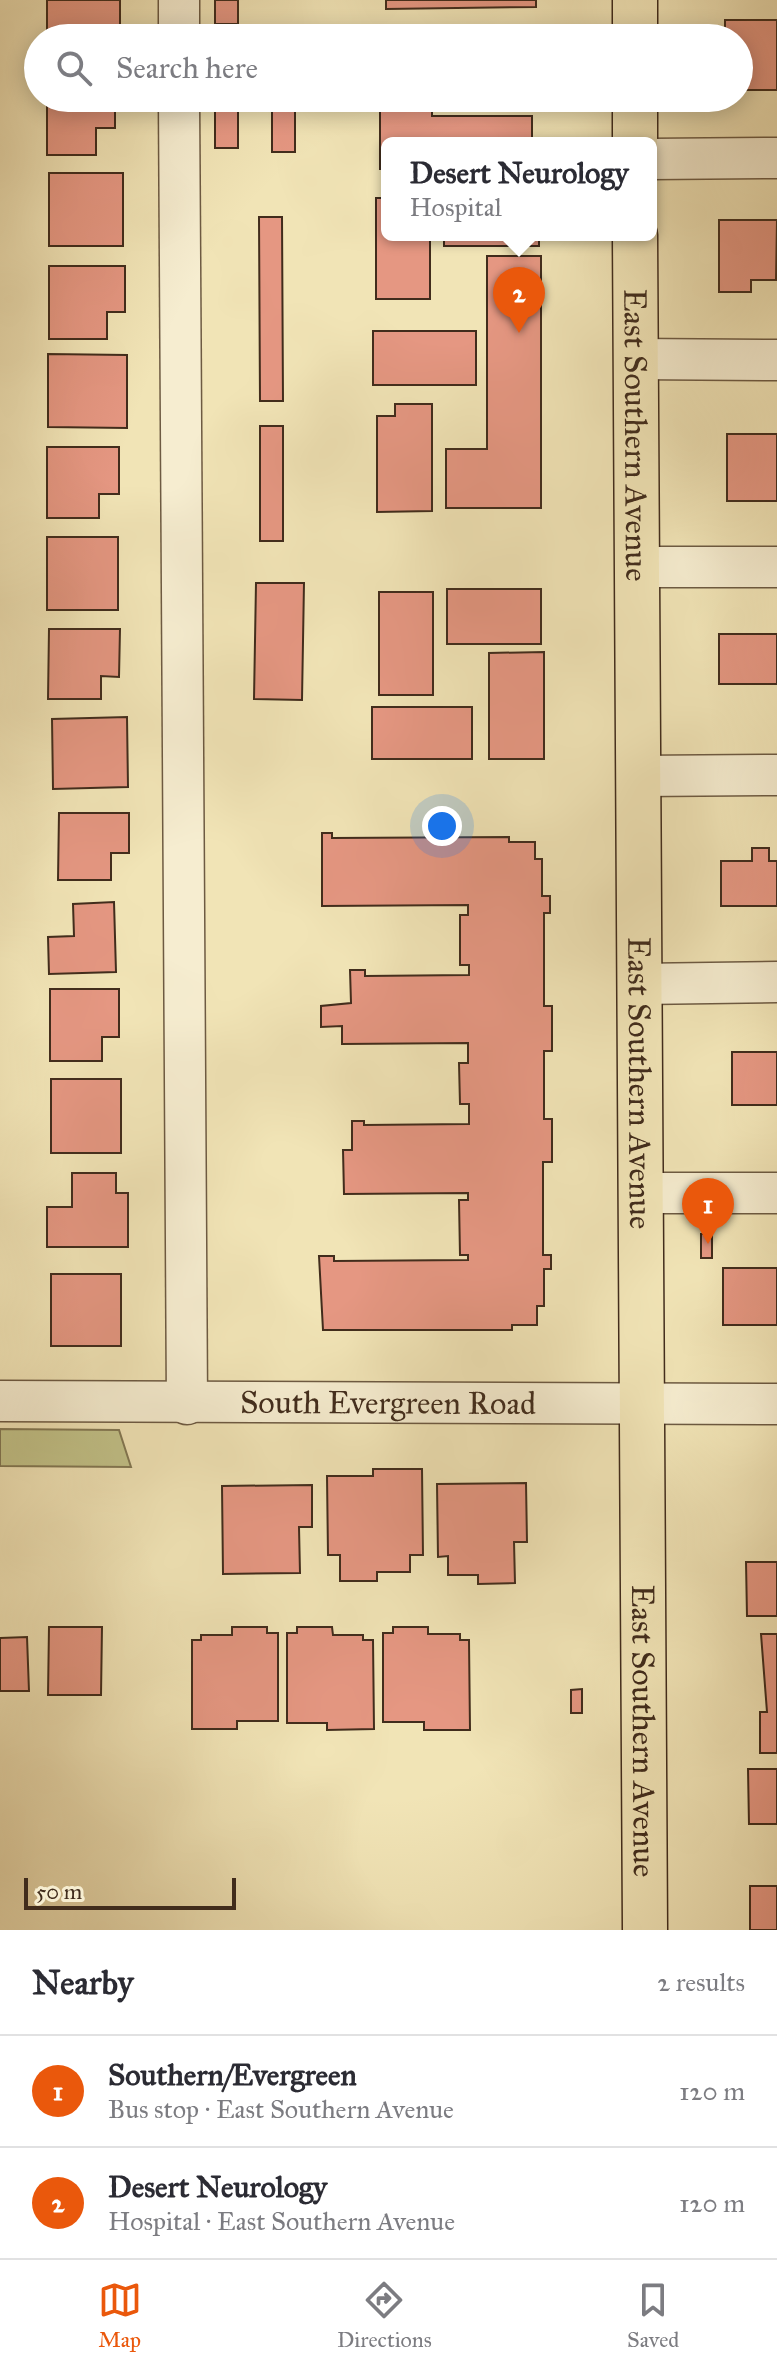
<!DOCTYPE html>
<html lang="en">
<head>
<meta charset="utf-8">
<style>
	:root { --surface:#fff; --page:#f2f2f3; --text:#2b2b33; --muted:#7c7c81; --line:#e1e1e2; --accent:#ea580c }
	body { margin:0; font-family:"IM FELL Great Primer",serif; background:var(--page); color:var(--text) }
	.scale { position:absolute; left:24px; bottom:20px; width:212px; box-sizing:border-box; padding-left:8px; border:4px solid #412c1c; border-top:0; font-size:22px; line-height:28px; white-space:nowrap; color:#412c1c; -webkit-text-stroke:6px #f6edd0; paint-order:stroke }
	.you { position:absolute; left:442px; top:826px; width:28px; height:28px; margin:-20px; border:6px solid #fff; border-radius:50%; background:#1a73e8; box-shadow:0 0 0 12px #1a73e833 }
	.badge { display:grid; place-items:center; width:52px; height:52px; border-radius:50%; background:var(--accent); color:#fff; font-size:26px; font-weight:700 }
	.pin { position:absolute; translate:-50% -66px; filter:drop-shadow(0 2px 4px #0008) }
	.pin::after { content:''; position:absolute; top:42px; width:28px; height:24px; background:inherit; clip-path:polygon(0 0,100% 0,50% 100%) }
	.popup { position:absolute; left:381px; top:137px; width:276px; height:104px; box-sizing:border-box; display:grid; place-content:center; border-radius:12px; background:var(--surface); filter:drop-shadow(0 2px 6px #0005); font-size:26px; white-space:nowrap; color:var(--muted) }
	.popup b { font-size:30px; color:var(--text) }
	.popup::after { content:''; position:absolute; left:50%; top:100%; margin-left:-16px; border:16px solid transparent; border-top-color:var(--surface) }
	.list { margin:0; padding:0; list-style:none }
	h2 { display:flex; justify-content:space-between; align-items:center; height:104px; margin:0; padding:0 32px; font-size:34px }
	h2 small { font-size:26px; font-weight:400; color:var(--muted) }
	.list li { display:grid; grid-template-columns:52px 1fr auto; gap:24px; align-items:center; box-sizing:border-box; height:112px; padding:0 32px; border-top:2px solid var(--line) }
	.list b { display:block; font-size:30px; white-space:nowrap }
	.list p { margin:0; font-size:26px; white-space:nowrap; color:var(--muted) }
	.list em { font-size:26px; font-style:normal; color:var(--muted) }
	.icon { flex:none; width:44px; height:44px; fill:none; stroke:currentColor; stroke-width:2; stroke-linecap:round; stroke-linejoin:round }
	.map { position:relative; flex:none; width:777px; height:1930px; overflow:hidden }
	.search { position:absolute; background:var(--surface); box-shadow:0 4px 20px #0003; left:24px; right:24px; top:24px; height:88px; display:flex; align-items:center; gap:20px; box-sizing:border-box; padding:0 28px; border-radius:44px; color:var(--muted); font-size:30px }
	.sheet { height:328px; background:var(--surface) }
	nav { display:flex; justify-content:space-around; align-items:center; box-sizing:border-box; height:112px; border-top:2px solid var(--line); background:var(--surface); font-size:22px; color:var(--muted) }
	nav a { display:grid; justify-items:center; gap:4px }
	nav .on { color:var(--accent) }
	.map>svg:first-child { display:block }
</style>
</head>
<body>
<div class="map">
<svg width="777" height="1930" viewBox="0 0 777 1930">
	<rect width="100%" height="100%" fill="#f1e4b6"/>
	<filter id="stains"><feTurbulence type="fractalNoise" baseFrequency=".0025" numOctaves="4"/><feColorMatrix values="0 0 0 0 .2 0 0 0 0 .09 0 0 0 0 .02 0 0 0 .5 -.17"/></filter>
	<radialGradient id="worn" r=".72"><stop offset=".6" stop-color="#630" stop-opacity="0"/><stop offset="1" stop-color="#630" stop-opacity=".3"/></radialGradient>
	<path fill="#c2c288" stroke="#827752" stroke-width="2" d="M0 1429 119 1430 131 1467 0 1466Z"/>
	<g fill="#e59782" stroke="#412c1c" stroke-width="2">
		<rect x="47" y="0" width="73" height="38"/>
		<rect x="215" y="0" width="23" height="24"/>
		<path d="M386 0H536V7L386 9Z"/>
		<path d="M725 20H777V90H739V38H725Z"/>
		<path d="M47 98H115V128H96V155H47Z"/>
		<rect x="215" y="98" width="23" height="50"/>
		<rect x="272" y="98" width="23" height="54"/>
		<path d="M489 98H542L541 109H489Z"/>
		<path d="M380 103H432V116H532V143H387V169H380Z"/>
		<rect x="49" y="173" width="74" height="73"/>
		<path d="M376 198H387V235H430V299H376Z"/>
		<path d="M259 217H282L283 401H260Z"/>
		<path d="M719 220H777L776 280H751V292H719Z"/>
		<rect x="444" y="235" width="95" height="11"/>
		<path d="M487 256H541V508H446V449H487Z"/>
		<path d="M49 266H125V312H107V339H49Z"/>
		<rect x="373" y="331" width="103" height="54"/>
		<path d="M48 354 127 355V428L48 427Z"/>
		<path d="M395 404H432V511L377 512V416H395Z"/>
		<rect x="260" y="426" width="23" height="115"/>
		<rect x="727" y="434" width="50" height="67"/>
		<path d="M47 447H119V494H99V518H47Z"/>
		<rect x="47" y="537" width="71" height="73"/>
		<path d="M256 583H304L302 700 254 699Z"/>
		<rect x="447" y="589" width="94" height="55"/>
		<rect x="379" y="592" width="54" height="103"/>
		<path d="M49 629H120L119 677 101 676V699H48Z"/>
		<rect x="719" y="634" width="58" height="50"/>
		<path d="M544 652V759H489V653Z"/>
		<rect x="372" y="707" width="100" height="52"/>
		<path d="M127 717 128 787 53 789 52 719Z"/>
		<path d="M59 813H129V853H111V880H58Z"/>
		<path d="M322 833H332V838L509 837V842H535V859H542V896H550V913H544V1006H552V1051H544V1119H552V1162H543V1255H551V1269H544V1306H537V1325H512V1330H323L319 1256H334V1261L468 1260V1255H460L459 1200H468V1193L344 1194 343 1150H352V1121H364V1125L469 1124V1104H460L459 1063H468V1043L342 1044V1026L321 1027V1006L351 1003 350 970H365V976L469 975V965H460V915H468V905L322 906Z"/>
		<path d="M752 848H769V861H777V906H721V861H752Z"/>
		<path d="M114 902 116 972 49 974 48 937 74 936 73 904Z"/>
		<path d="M50 989H119V1037H102V1061H50Z"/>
		<rect x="732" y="1052" width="45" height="53"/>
		<rect x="51" y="1079" width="70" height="74"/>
		<path d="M72 1173H116V1193H128V1247H47V1207H72Z"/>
		<rect x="701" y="1234" width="11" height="24"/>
		<rect x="723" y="1268" width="54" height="57"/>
		<rect x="51" y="1274" width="70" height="72"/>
		<path d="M373 1469H422L423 1555H410V1572H377V1581H340V1555H328L327 1476H373Z"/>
		<path d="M526 1483 527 1542H514L515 1583 478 1584V1575H448V1556L438 1557 437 1484Z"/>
		<path d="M312 1485V1527H299L300 1573 223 1574 222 1486Z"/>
		<path d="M746 1562H777V1616H747Z"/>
		<path d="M49 1627H102L101 1695H48Z"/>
		<path d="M232 1627H267V1633H278V1721H237V1729H192V1640H201V1635H232Z"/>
		<path d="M297 1627H332L333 1635H363V1640H373L374 1729 327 1730V1723H287V1633H297Z"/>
		<path d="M393 1627H428V1634H460V1640H469L470 1730H424V1722H383V1633H393Z"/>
		<path d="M761 1634H777V1753H760V1712H767Z"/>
		<path d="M27 1637 29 1691H0V1638Z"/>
		<path d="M582 1689V1713H571V1690Z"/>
		<path d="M748 1769H777V1824H749Z"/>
		<rect x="750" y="1886" width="27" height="44"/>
	</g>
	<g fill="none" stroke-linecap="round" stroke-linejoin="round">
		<g stroke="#6d5a42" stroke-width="43">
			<g id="minor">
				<path d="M179 0V38"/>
				<path d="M179 98 187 1404"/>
				<path d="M651 159 777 158"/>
				<path d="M636 359 777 360"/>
				<path d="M638 567H777"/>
				<path d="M639 776 777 775"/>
				<path d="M639 984 777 982"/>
				<path d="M640 1193H777"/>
				<path id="s1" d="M0 1401 777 1404"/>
			</g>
		</g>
		<g stroke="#412c1c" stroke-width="47">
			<g id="major">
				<path d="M635 38V0"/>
				<path d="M635 143V98"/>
				<path id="s2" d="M635 235 645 1930"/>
			</g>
		</g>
		<use href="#minor" stroke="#f6edd0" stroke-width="40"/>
		<use href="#major" stroke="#f1e4b6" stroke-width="44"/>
	</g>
	<g text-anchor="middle" stroke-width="6" stroke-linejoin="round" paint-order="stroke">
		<g font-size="32" fill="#412c1c" stroke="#f6edd0">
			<text dy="11" stroke="none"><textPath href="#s2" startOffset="200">East Southern Avenue</textPath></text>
			<text dy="11" stroke="none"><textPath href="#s2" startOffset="848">East Southern Avenue</textPath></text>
			<text dy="11" stroke="none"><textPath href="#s1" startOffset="388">South Evergreen Road</textPath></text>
			<text dy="11" stroke="none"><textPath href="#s2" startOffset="1496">East Southern Avenue</textPath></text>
		</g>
	</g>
	<rect width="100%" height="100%" filter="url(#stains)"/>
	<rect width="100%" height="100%" fill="url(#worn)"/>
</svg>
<div class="scale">50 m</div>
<div class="you"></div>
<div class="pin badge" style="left:708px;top:1244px">1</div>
<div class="pin badge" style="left:519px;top:333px">2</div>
<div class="popup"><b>Desert Neurology</b>Hospital</div>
<div class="search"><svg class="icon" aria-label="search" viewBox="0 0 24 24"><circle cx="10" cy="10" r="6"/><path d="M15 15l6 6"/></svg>Search here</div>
</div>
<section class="sheet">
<h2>Nearby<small>2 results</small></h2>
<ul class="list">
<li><span class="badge">1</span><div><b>Southern/Evergreen</b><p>Bus stop · East Southern Avenue</p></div><em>120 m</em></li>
<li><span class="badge">2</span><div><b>Desert Neurology</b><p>Hospital · East Southern Avenue</p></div><em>120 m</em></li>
</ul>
</section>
<nav>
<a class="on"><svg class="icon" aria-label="map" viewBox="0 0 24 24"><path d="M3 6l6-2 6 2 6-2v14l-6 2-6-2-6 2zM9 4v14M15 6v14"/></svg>Map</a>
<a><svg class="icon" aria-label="directions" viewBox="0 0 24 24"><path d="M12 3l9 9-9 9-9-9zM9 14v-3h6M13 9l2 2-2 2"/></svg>Directions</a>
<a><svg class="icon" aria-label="saved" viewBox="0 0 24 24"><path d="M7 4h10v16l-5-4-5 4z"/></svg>Saved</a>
</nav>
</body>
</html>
